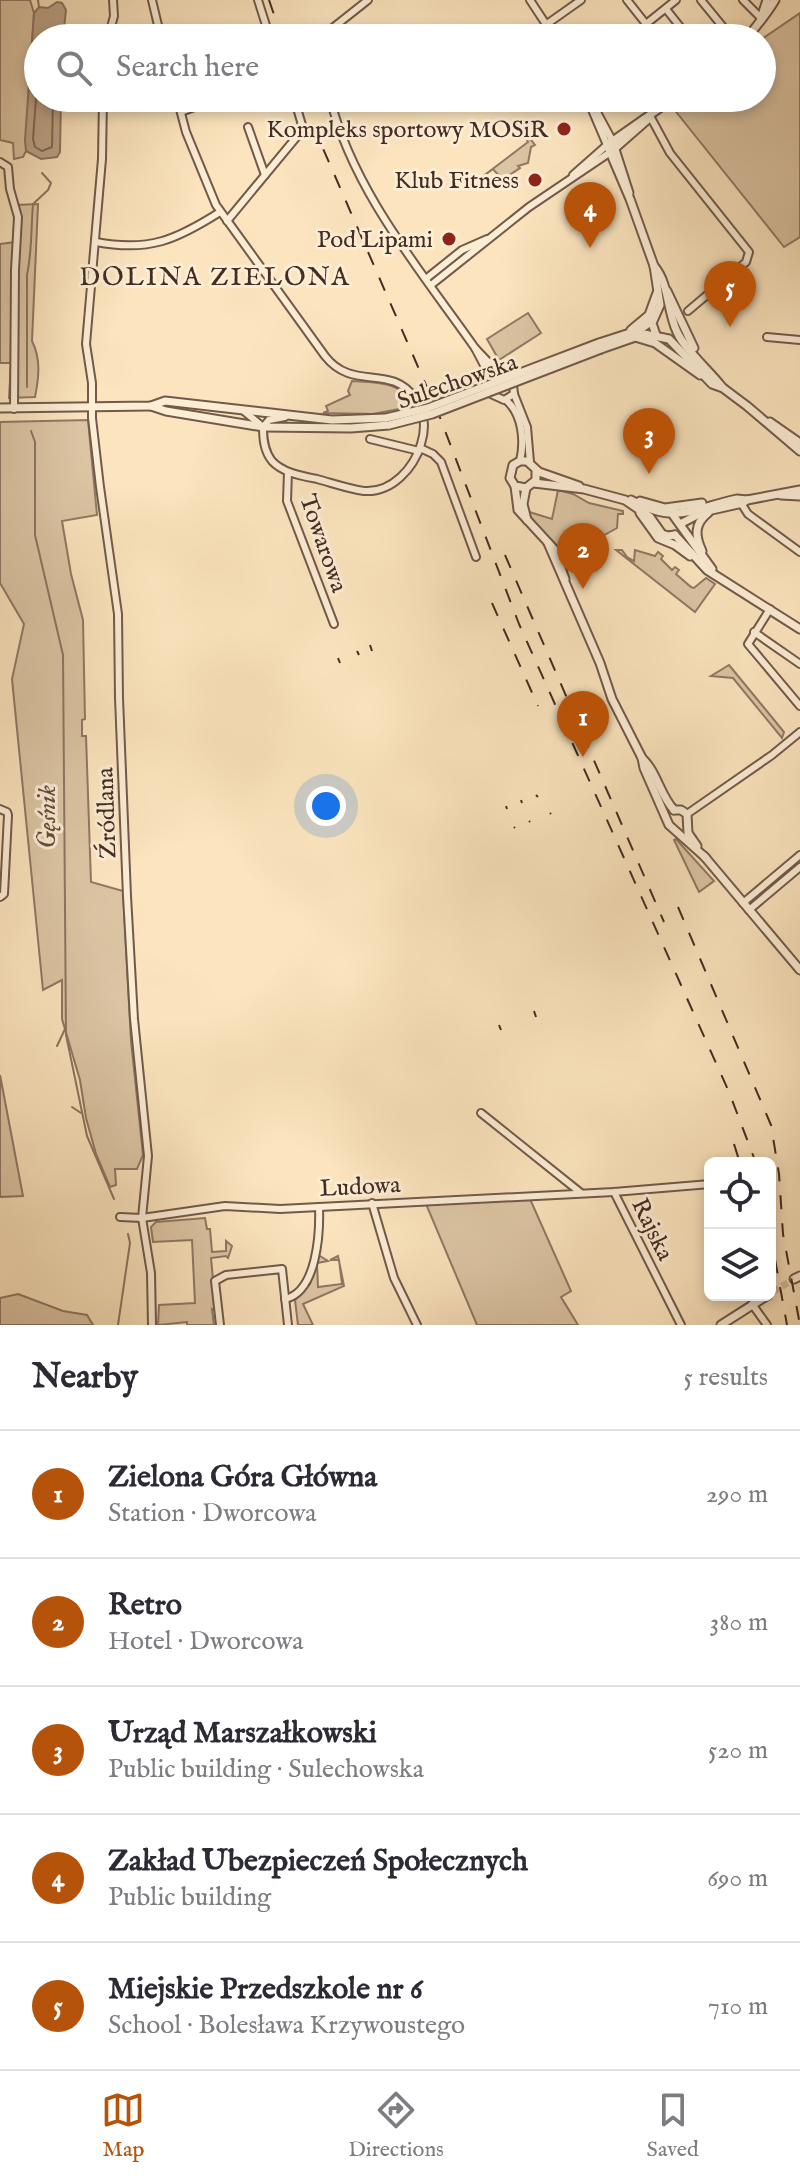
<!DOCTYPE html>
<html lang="en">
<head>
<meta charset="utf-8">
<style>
	:root { --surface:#fff; --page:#f2f2f3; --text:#2b2b33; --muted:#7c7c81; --line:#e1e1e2; --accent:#b45309 }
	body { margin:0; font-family:"IM FELL English",serif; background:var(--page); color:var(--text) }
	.controls { position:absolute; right:24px; bottom:24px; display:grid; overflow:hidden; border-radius:12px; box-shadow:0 4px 12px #0003 }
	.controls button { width:72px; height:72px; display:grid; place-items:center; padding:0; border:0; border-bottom:2px solid var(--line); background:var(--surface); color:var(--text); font:40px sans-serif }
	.you { position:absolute; left:326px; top:806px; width:28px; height:28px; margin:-20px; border:6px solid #fff; border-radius:50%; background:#1a73e8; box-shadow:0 0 0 12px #1a73e833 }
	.badge { display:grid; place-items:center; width:52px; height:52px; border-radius:50%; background:var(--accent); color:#fff; font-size:26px; font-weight:700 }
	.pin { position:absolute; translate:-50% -66px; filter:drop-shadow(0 2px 4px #0008) }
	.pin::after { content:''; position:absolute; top:42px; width:28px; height:24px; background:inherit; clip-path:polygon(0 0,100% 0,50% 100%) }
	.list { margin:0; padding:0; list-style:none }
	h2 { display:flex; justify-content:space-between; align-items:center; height:104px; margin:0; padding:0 32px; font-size:34px }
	h2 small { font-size:26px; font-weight:400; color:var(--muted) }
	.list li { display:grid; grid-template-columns:52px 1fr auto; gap:24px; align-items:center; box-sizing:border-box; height:128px; padding:0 32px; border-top:2px solid var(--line) }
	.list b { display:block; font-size:30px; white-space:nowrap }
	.list p { margin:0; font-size:26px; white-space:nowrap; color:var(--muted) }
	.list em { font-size:26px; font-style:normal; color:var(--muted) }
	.icon { flex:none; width:44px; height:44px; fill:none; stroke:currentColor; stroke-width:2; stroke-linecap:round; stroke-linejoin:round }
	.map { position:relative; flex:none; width:800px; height:1325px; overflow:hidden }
	.search { position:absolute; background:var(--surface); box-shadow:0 4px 12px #0003; left:24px; right:24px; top:24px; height:88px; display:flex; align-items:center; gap:20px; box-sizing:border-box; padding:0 28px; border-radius:44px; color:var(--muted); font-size:30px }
	.sheet { height:744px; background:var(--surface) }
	nav { display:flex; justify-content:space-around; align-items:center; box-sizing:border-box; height:112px; border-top:2px solid var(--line); background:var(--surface); font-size:22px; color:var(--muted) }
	nav a { display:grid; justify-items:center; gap:4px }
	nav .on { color:var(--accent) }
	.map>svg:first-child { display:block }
</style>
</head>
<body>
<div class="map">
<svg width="800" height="1325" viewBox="0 0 800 1325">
	<rect width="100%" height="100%" fill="#fbe4be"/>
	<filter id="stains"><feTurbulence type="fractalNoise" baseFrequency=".0025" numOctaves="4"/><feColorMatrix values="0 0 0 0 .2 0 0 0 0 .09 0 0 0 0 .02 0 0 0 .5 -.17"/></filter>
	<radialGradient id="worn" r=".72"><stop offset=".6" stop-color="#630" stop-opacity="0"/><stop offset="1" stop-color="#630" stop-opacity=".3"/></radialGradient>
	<g fill="#dcc5a4" stroke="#907864" stroke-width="2">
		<path d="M0 0H30L34 13 26 151 23 157 14 159 13 143 0 140Z"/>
		<path d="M800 13V237L784 247 673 108 686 98H762V39Z"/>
		<path d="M528 136 535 145 531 147 528 163 518 166 520 168 505 178H501L493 169 478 180 528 142 526 138Z"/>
		<path d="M38 204 32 341C41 359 39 377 35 397L9 398 11 363H0V244L15 242 16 205Z"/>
		<path d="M528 313 541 333 499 360 487 339Z"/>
		<path d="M352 381C378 383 401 381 415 406L373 414 323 413 328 411 326 406 350 395 348 391Z"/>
		<path d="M88 420 97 515 62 521 71 574 83 620 85 719 82 720V736H86L91 882 123 891 131 1041 143 1155 137 1169H115L116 1185 110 1187 96 1154 86 1118 80 1080 62 1019V980L43 990 12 679 24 624 0 583V422Z"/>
		<path d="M558 490 573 494 589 503 623 511V514H618L617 528 574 552 565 561 526 511 552 519Z"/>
		<path d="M616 550H622L627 557 634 561 635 550 655 556 658 552 663 556 661 559 672 570 675 567 679 570 676 574 691 587 694 588 706 578 715 584 695 612Z"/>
		<path d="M729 665 784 732 782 738 733 678 711 676Z"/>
		<path d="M676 839 714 881 699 892 674 840Z"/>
		<path d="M0 1075 23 1196 0 1197Z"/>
		<path d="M530 1199 571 1291 561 1297 578 1325H477L426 1204Z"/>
		<path d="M205 1218 207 1229H210L212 1252 226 1251V1241L232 1246 228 1258 226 1256 211 1258 216 1311 212 1309 214 1325H187V1322L158 1325 159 1305 195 1303 192 1240 153 1242 151 1227 156 1222Z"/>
		<path d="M320 1256 328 1261 317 1263 318 1287 342 1284 339 1260H330L338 1256 344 1286 303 1304 313 1325H298L295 1300 310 1284 317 1258Z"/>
		<path d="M18 1294 63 1311 87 1315 93 1325H0V1298Z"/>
	</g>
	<path fill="#bda589" stroke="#8d7560" stroke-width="2" d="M57 2 62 3 66 10 63 38H38V98H61L60 152 57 157 41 159 26 151 25 140 34 13 39 7 48 8Z"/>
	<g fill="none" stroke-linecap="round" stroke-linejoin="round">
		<path stroke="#816856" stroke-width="2" d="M38 71 33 139 35 147 42 151 52 147 53 98"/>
		<g stroke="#8d7560" stroke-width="2">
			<path d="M38 0 39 7"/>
			<path d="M27 387V275C32 252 31 228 33 204L48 190 51 183 42 173"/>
			<path d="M31 431 35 442V535L63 655 66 1035 87 1136 114 1199"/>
			<path d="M57 1046 65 1029"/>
			<path d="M72 1107 81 1113"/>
			<path d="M118 1325 130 1243 128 1234"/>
		</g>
		<path stroke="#d7bf9f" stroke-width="7" stroke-dasharray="7 3.5" stroke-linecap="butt" d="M773 1292 794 1279"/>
		<g stroke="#725a4a" stroke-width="10">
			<g id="minor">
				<path d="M152 0 161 38"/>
				<path d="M258 0 270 38"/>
				<path d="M530 0 555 38"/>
				<path d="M627 0 646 24 676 0"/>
				<path d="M701 0 723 27"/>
				<path d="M743 0 761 18"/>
				<path d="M666 9 689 38"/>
				<path d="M547 24 581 0"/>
				<path d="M646 24 648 38"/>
				<path d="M310 35 311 38"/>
				<path d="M108 38 114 16 113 0"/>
				<path d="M320 38 368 0"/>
				<path d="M103 98 102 159 86 344 92 383V418L100 487 118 614 119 698 127 896 134 1019 148 1156 142 1218 151 1273 152 1325"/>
				<path d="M177 98 186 132 216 205 325 356C353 392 390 363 415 398 425 412 426 428 421 444 414 468 392 493 364 491 349 489 332 483 317 479 302 476 283 473 272 461 264 451 263 439 263 427L245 412"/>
				<path d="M330 98C353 191 421 271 475 348L496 370"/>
				<path d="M591 101 612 140"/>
				<path d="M181 112 218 98"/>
				<path d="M650 116 670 153 749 252 746 262 688 311"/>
				<path d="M248 127 265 175"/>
				<path d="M0 162 8 167 10 189 18 217 15 270 14 409"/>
				<path d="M573 175 607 145 587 98"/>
				<path d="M227 221 299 134 302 125 294 98"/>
				<path d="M96 242C149 252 176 240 220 212"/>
				<path d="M427 278 462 250 487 239"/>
				<path d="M431 285 529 207 609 153"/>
				<path d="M767 337 800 340"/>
				<path d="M475 348 486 369 491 394 504 400 514 394"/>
				<path d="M488 375 499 369 512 375 514 394 527 427 530 462"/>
				<path d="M506 400C522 414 525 440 520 461"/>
				<path d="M263 427 269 420 285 417"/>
				<path d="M370 439 419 451"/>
				<path d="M420 448 433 454 441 462 476 557"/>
				<path d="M288 472 287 501 334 624"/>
				<path d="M741 503 748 514 800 552"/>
				<path d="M770 609 748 644 800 706"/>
				<path d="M754 632 800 664"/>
				<path d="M0 809 7 812 8 815 4 894 0 897"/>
				<path d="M687 814 772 755 800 732"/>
				<path d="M743 903 800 855"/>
				<path d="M749 910 800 867"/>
				<path d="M481 1113 581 1193"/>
				<path d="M614 1192 681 1325"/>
				<path d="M372 1203 394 1278 417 1325"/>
				<path d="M120 1217 142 1218 225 1206 280 1209 614 1192 710 1184"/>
				<path d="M285 1299C317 1292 320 1233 319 1207"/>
				<path d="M752 1304 767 1325"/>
				<path d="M220 1325 215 1281 226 1275 282 1269 288 1325"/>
			</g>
		</g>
		<g stroke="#725a4a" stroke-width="11">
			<g id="tertiary">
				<path d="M761 18 767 0"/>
				<path d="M747 38C757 25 767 14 775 0"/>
				<path d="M612 140 629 193"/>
				<path d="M614 149 647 120"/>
				<path d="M654 266C669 283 667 311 677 332 685 350 709 370 722 387"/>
				<path d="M667 291 694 348"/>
				<path d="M631 330 649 315 657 293"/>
				<path d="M656 335 652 323 660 305 654 266 630 199 607 145 674 98"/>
				<path d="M635 337 655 343 700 375"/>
				<path d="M599 343 639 330 652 321"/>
				<path d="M601 349 644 334 669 339 712 384 723 388 747 406 800 451"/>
				<path d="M151 406 166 411 263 427 351 428 389 425"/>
				<path d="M0 408 151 406 165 401 332 420 386 418"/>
				<path d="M770 422 800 443"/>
				<path d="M536 470V480L526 488 515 486 510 478 513 465 520 461H527L539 472 579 486"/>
				<path d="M534 483 584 489 625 500 650 517 662 534 668 536 675 535"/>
				<path d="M515 486 518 510 554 549 565 579"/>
				<path d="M526 488 523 504 527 520"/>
				<path d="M781 495 800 496"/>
				<path d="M631 500C676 525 691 509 737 499L747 500 800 490"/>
				<path d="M640 501 665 508 702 503"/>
				<path d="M640 513 658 538 675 545 690 556"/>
				<path d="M673 515 712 569"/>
				<path d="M680 524 703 512 743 503 747 500"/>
				<path d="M675 535 707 570 800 629"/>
				<path d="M548 543 600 663 612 699 642 758 644 768 669 825 706 858"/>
				<path d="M702 551C695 536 694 524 708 513"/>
				<path d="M642 758C657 772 660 795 674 810"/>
				<path d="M674 810H681L687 814 688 833 697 846"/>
				<path d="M704 856 800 970"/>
				<path d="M794 1279 800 1276"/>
				<path d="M721 1325 768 1295"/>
			</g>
		</g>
		<use href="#minor" stroke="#fcedd5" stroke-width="6"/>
		<use href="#tertiary" stroke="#fcedd5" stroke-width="7"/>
		<g stroke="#452c23" stroke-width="2" stroke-dasharray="14 14" stroke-linecap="butt">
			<path d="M269 0 282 38"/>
			<path d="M301 98 439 415 519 624 729 1092 756 1163"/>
			<path d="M505 555 664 922"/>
			<path d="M492 603 538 706"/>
			<path d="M370 645 372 651"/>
			<path d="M357 651 359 655"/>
			<path d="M338 658 340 663"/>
			<path d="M536 795 538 797"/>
			<path d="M521 800 522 803"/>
			<path d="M506 806 507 809"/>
			<path d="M550 813 551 814"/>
			<path d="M529 821 530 822"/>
			<path d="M514 827 515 828"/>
			<path d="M678 907 771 1125 779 1174 783 1234 800 1325"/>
			<path d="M534 1011 536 1017"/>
			<path d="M499 1025 501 1030"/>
			<path d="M734 1144 740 1163"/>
			<path d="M770 1232 787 1325"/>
		</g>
		<g stroke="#725a4a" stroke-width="11" stroke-linecap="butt">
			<g id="tertiary-bridge">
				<path d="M386 418 428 408 599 343"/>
				<path d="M389 425 432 414 601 349"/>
			</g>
		</g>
		<use href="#tertiary-bridge" stroke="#fcedd5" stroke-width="7"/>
	</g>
	<g fill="#8f2418" stroke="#fcedd5" stroke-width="3">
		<circle cx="564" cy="129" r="8"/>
		<circle cx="535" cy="180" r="8"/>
		<circle cx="449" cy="239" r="8"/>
	</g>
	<g text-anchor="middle" stroke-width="6" stroke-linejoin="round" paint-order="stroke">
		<g font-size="24" fill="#452c23" stroke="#fcedd5" text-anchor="end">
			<text x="548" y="137">Kompleks sportowy MOSiR</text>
			<text x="519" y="188">Klub Fitness</text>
			<text x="433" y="247">Pod Lipami</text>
		</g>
		<g font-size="24" fill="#452c23" stroke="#fcedd5">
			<text transform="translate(457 381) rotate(-19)" y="8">Sulechowska</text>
			<text transform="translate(324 543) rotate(71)" y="8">Towarowa</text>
			<text transform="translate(106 813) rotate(-92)" y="8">Źródlana</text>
			<text transform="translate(360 1186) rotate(-3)" y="8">Ludowa</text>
			<text transform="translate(653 1229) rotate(64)" y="8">Rajska</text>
		</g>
		<g font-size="26" letter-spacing="2" fill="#452c23" stroke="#fcedd5">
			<text x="215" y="285">DOLINA ZIELONA</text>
		</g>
		<g font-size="26" font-style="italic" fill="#634a3c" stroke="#fcedd5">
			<text transform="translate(46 817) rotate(-90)" y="9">Gęśnik</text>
		</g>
	</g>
	<rect width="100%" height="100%" filter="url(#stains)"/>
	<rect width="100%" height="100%" fill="url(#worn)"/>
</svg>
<div class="controls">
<button><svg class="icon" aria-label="locate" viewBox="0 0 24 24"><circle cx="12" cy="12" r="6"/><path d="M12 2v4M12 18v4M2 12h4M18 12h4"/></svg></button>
<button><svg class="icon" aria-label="layers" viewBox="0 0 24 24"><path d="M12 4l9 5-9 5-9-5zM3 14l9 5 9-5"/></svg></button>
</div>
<div class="you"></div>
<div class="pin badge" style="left:583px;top:757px">1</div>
<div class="pin badge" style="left:583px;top:589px">2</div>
<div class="pin badge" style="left:649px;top:474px">3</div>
<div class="pin badge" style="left:590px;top:248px">4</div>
<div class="pin badge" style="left:730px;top:327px">5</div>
<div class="search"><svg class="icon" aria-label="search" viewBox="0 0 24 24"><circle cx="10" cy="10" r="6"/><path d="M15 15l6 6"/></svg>Search here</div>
</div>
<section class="sheet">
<h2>Nearby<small>5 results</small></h2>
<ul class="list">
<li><span class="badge">1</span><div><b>Zielona Góra Główna</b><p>Station · Dworcowa</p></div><em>290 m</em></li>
<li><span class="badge">2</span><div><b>Retro</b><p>Hotel · Dworcowa</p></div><em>380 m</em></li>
<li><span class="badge">3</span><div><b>Urząd Marszałkowski</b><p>Public building · Sulechowska</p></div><em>520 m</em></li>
<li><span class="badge">4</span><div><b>Zakład Ubezpieczeń Społecznych</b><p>Public building</p></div><em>690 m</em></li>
<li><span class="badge">5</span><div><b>Miejskie Przedszkole nr 6</b><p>School · Bolesława Krzywoustego</p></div><em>710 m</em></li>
</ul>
</section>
<nav>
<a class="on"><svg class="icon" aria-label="map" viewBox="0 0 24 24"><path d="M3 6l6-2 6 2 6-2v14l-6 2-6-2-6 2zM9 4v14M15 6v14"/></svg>Map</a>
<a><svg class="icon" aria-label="directions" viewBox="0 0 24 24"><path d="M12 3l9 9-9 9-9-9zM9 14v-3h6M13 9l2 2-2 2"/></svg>Directions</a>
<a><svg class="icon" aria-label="saved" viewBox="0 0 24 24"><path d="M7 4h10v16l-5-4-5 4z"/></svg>Saved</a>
</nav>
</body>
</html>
